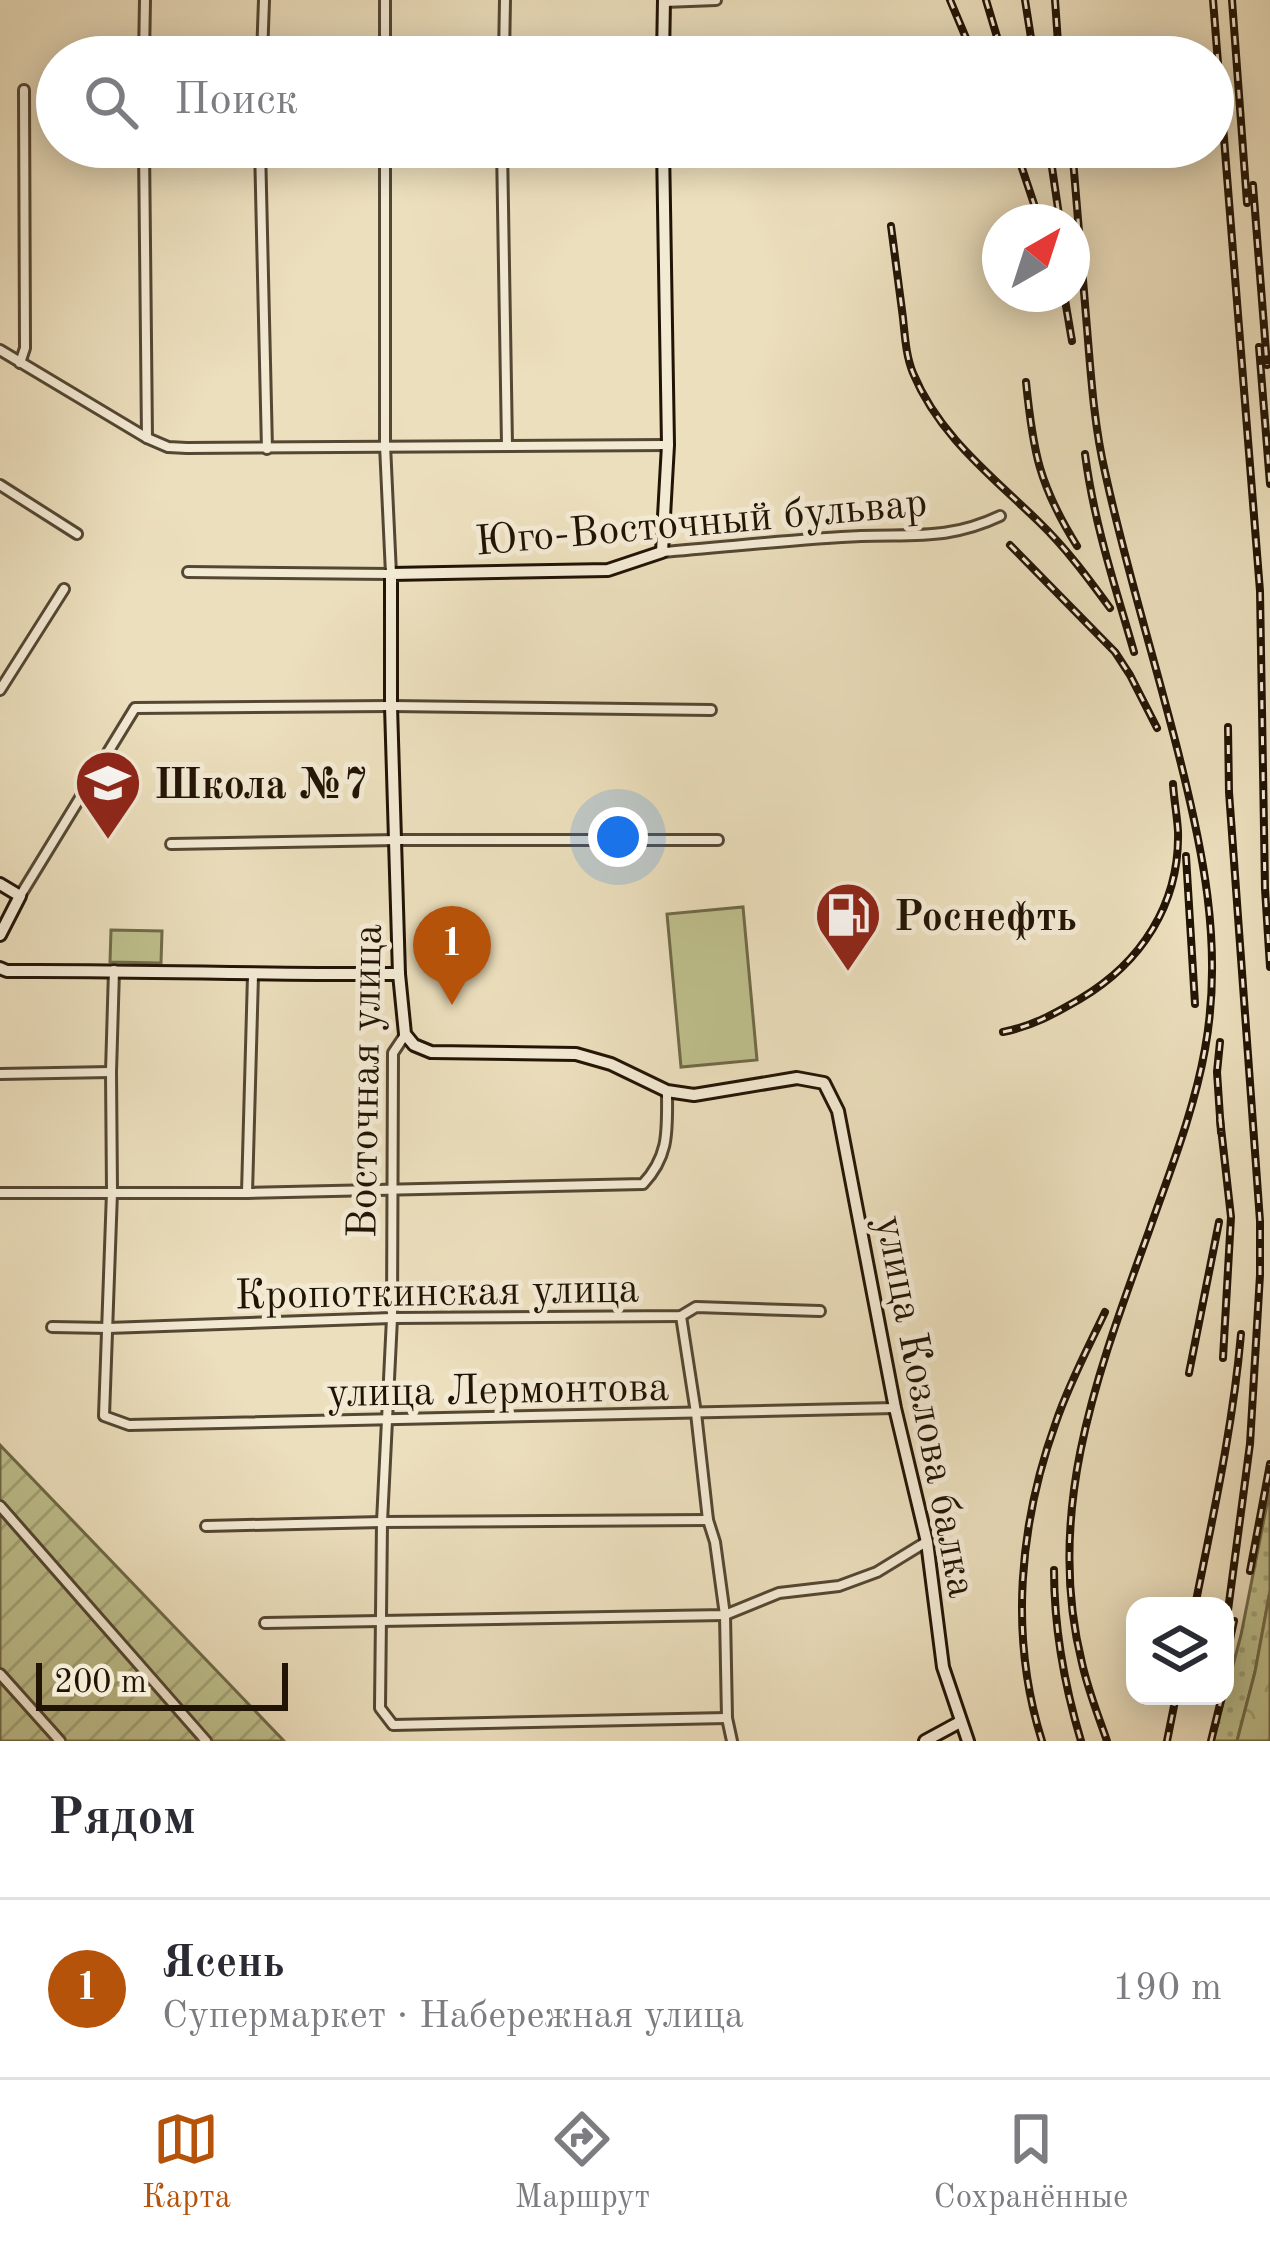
<!DOCTYPE html>
<html lang="ru">
<head>
<meta charset="utf-8">
<style>
	:root { --surface:#fff; --page:#f7f7f7; --text:#2b2b33; --muted:#7c7c81; --line:#e1e1e2; --accent:#b45309 }
	body { margin:0; font-family:"Old Standard TT",serif; background:var(--page); color:var(--text) }
	.controls { position:absolute; right:36px; bottom:36px; display:grid; overflow:hidden; border-radius:24px; box-shadow:0 6px 30px #0003 }
	.controls button { width:108px; height:108px; display:grid; place-items:center; padding:0; border:0; border-bottom:3px solid var(--line); background:var(--surface); color:var(--text); font:60px sans-serif }
	.compass { position:absolute; left:982px; top:204px; width:108px; height:108px; border-radius:50%; background:var(--surface); box-shadow:0 6px 30px #0003; rotate:39deg }
	.scale { position:absolute; left:36px; bottom:30px; width:252px; box-sizing:border-box; padding-left:12px; border:6px solid #221405; border-top:0; font-size:33px; line-height:42px; white-space:nowrap; color:#221405; -webkit-text-stroke:9px #f3ead4; paint-order:stroke }
	.you { position:absolute; left:618px; top:837px; width:42px; height:42px; margin:-30px; border:9px solid #fff; border-radius:50%; background:#1a73e8; box-shadow:0 0 0 18px #1a73e833 }
	.badge { display:grid; place-items:center; width:78px; height:78px; border-radius:50%; background:var(--accent); color:#fff; font-size:39px; font-weight:700 }
	.pin { position:absolute; translate:-50% -99px; filter:drop-shadow(0 3px 6px #0008) }
	.pin::after { content:''; position:absolute; top:63px; width:42px; height:36px; background:inherit; clip-path:polygon(0 0,100% 0,50% 100%) }
	.list { margin:0; padding:0; list-style:none }
	h2 { display:flex; justify-content:space-between; align-items:center; height:156px; margin:0; padding:0 48px; font-size:51px }
	h2 small { font-size:39px; font-weight:400; color:var(--muted) }
	.list li { display:grid; grid-template-columns:78px 1fr auto; gap:36px; align-items:center; box-sizing:border-box; height:180px; padding:0 48px; border-top:3px solid var(--line) }
	.list b { display:block; font-size:45px; white-space:nowrap }
	.list p { margin:0; font-size:39px; white-space:nowrap; color:var(--muted) }
	.list em { font-size:39px; font-style:normal; color:var(--muted) }
	.icon { flex:none; width:66px; height:66px; fill:none; stroke:currentColor; stroke-width:2; stroke-linecap:round; stroke-linejoin:round }
	.map { position:relative; flex:none; width:1270px; height:1741px; overflow:hidden }
	.search { position:absolute; background:var(--surface); box-shadow:0 6px 30px #0003; left:36px; right:36px; top:36px; height:132px; display:flex; align-items:center; gap:30px; box-sizing:border-box; padding:0 42px; border-radius:66px; color:var(--muted); font-size:45px }
	.sheet { height:336px; background:var(--surface) }
	nav { display:flex; justify-content:space-around; align-items:center; box-sizing:border-box; height:168px; border-top:3px solid var(--line); background:var(--surface); font-size:33px; color:var(--muted) }
	nav a { display:grid; justify-items:center; gap:6px }
	nav .on { color:var(--accent) }
	.map>svg:first-child { display:block }
</style>
</head>
<body>
<div class="map">
<svg width="1270" height="1741" viewBox="0 0 1270 1741">
	<defs>
		<pattern id="grass-dots" width="8" height="8" patternUnits="userSpaceOnUse" patternTransform="scale(3)"><rect width="8" height="8" fill="#bec08d"/><path d="M2 2h.1M6 6h.1" fill="none" stroke="#a3a478" stroke-width="1.8" stroke-linecap="round"/></pattern>
		<pattern id="forest-crowns" width="20" height="18" patternUnits="userSpaceOnUse" patternTransform="scale(3)"><rect width="20" height="18" fill="#bec08d"/><path d="M2 6a3 3 0 1 1 6 0M12 15a3 3 0 1 1 6 0" fill="none" stroke="#a3a478"/></pattern>
		<pattern id="garden-furrows" width="10" height="10" patternUnits="userSpaceOnUse" patternTransform="scale(3)"><rect width="10" height="10" fill="#bec08d"/><path d="M-1 1l2-2M0 10L10 0M9 11l2-2" fill="none" stroke="#a3a478"/></pattern>
	</defs>
	<rect width="100%" height="100%" fill="#ecdfbd"/>
	<filter id="stains"><feTurbulence type="fractalNoise" baseFrequency=".00167" numOctaves="4"/><feColorMatrix values="0 0 0 0 .2 0 0 0 0 .09 0 0 0 0 .02 0 0 0 .5 -.17"/></filter>
	<radialGradient id="worn" r=".72"><stop offset=".6" stop-color="#630" stop-opacity="0"/><stop offset="1" stop-color="#630" stop-opacity=".3"/></radialGradient>
	<path fill="url(#grass-dots)" stroke="#706a49" stroke-width="3" d="M1270 1489V1591L1255 1672 1237 1741H1213L1241 1635Z"/>
	<path fill="url(#forest-crowns)" stroke="#706a49" stroke-width="3" d="M1270 1591V1741H1237L1255 1672Z"/>
	<g fill="#bec08d" stroke="#706a49" stroke-width="3">
		<path d="M743 907 757 1060 681 1067 667 914Z"/>
		<path d="M111 930 162 931 161 963 110 962Z"/>
	</g>
	<path fill="url(#garden-furrows)" stroke="#706a49" stroke-width="3" d="M0 1445 284 1741H0Z"/>
	<g fill="none" stroke-linecap="round" stroke-linejoin="round">
		<g stroke="#544733" stroke-width="14">
			<g id="street">
				<path d="M385 0V57"/>
				<path d="M664 2 716 0"/>
				<path d="M144 57 145 0"/>
				<path d="M262 57 264 0"/>
				<path d="M504 57 505 0"/>
				<path d="M144 147 147 438"/>
				<path d="M260 147 267 449"/>
				<path d="M502 147 507 445"/>
				<path d="M0 350 147 438 168 447 187 448 668 445"/>
				<path d="M20 363 25 348 24 90"/>
				<path d="M0 485 77 534"/>
				<path d="M662 552C728 547 794 539 861 536 914 534 949 540 1000 516"/>
				<path d="M188 572 391 574 385 445V147"/>
				<path d="M0 690 64 589"/>
				<path d="M171 844 397 840H718"/>
				<path d="M20 896 135 708 391 706 711 710"/>
				<path d="M114 970 111 1072 112 1192 104 1416 129 1425 895 1408"/>
				<path d="M405 1035 393 1053 392 1318 382 1522 380 1708 393 1725 727 1718"/>
				<path d="M0 1074 111 1072"/>
				<path d="M0 1193H247L643 1184C670 1155 667 1130 667 1091"/>
				<path d="M247 1193 253 975"/>
				<path d="M681 1316 696 1413 708 1520 715 1542 725 1615 727 1718 732 1741"/>
				<path d="M52 1327 108 1328 392 1318 681 1316 696 1307 820 1311"/>
				<path d="M0 1506 206 1741"/>
				<path d="M206 1526 382 1522 708 1520"/>
				<path d="M265 1623 725 1615 779 1593 839 1586 877 1572 926 1542"/>
				<path d="M0 1674 60 1741"/>
			</g>
		</g>
		<g stroke="#221405" stroke-width="16">
			<g id="secondary">
				<path d="M663 57 664 0"/>
				<path d="M663 147 668 445 662 552 608 570 391 574V706L399 974 405 1034 414 1045 431 1052 576 1054 611 1064 667 1091 694 1095 797 1078 824 1083 838 1111 895 1408 927 1542 943 1667 968 1741"/>
				<path d="M0 884 20 896 0 935"/>
				<path d="M0 968 7 971C138 970 268 975 399 974"/>
				<path d="M925 1741 960 1722"/>
			</g>
		</g>
		<use href="#street" stroke="#f3ead4" stroke-width="8"/>
		<use href="#secondary" stroke="#f3ead4" stroke-width="10"/>
		<g stroke="#221405" stroke-width="8">
			<g id="rail">
				<path d="M950 0 974 57"/>
				<path d="M986 0 1003 57"/>
				<path d="M1025 0 1034 57"/>
				<path d="M1055 0 1059 57"/>
				<path d="M1213 0 1260 591 1265 889 1270 967"/>
				<path d="M1232 0 1247 203"/>
				<path d="M1015 147 1040 222"/>
				<path d="M1049 147 1060 222"/>
				<path d="M1072 147C1077 207 1082 268 1087 328 1091 376 1094 425 1105 472 1125 564 1153 654 1176 744 1202 845 1224 945 1205 1049 1194 1111 1170 1171 1149 1231 1098 1372 1044 1511 1082 1663 1088 1690 1098 1715 1107 1741"/>
				<path d="M1253 185 1267 365"/>
				<path d="M891 226C895 256 899 287 903 318 905 337 906 356 913 373 939 436 992 476 1039 522 1066 548 1088 578 1110 608"/>
				<path d="M1064 294 1072 341"/>
				<path d="M1259 347 1270 484"/>
				<path d="M1026 382C1033 452 1039 485 1077 546"/>
				<path d="M1085 454C1094 523 1115 586 1134 652"/>
				<path d="M1010 545 1115 652 1130 675 1157 728"/>
				<path d="M1186 856 1195 1004"/>
				<path d="M1003 1032C1033 1026 1054 1014 1080 999 1141 963 1180 904 1178 831 1177 815 1174 800 1173 784"/>
				<path d="M1220 1042 1217 1072 1221 1132"/>
				<path d="M1220 1119 1231 1217 1223 1358"/>
				<path d="M1189 1373 1219 1222"/>
				<path d="M1054 1570C1054 1629 1064 1684 1081 1741"/>
				<path d="M1250 1571 1270 1464"/>
				<path d="M1195 1606C1213 1516 1233 1426 1241 1334"/>
				<path d="M1225 1633 1250 1444 1260 1275V1221L1229 792 1228 727"/>
				<path d="M1225 1662 1234 1621"/>
				<path d="M1042 1741C1009 1637 1019 1524 1056 1422 1069 1384 1088 1348 1105 1312"/>
				<path d="M1167 1741 1176 1696"/>
				<path d="M1211 1741 1222 1696"/>
			</g>
		</g>
		<use href="#rail" stroke="#f3ead4" stroke-width="3" stroke-dasharray="9" stroke-linecap="butt"/>
	</g>
	<defs>
		<g id="school-pin" transform="scale(3.45)"><path d="M0 17L-7.5 6A9.5 9.5 0 1 1 7.5 6Z" fill="#8f2418" stroke="#f3ead4"/><path d="M0-5L7-2L0 1L-7-2ZM-4 1L0 2.5L4 1V4Q0 6-4 4Z" fill="#fff"/></g>
		<g id="fuel-pin" transform="scale(3.45)"><path d="M0 17L-7.5 6A9.5 9.5 0 1 1 7.5 6Z" fill="#8f2418" stroke="#f3ead4"/><path d="M-5.5-6h7V0h2V4h1.3V-2.5L3-4.5l.8-.8L6-3V5H2.5V1h-1V6h-7ZM-4.2-4.7v3.2H.2V-4.7Z" fill="#fff"/></g>
	</defs>
	<g fill-rule="evenodd">
		<use href="#school-pin" x="108" y="783"/>
		<use href="#fuel-pin" x="848" y="915"/>
	</g>
	<g text-anchor="middle" stroke-width="10" stroke-linejoin="round" paint-order="stroke">
		<g font-size="42" fill="#221405" stroke="#f3ead4">
			<text transform="translate(701 520) rotate(-5)" y="15">Юго-Восточный бульвар</text>
			<text transform="translate(363 1081) rotate(-89)" y="15">Восточная улица</text>
			<text transform="translate(437 1290) rotate(-1)" y="15">Кропоткинская улица</text>
			<text transform="translate(498 1388) rotate(-1)" y="15">улица Лермонтова</text>
			<text transform="translate(928 1406) rotate(79)" y="15">улица Козлова балка</text>
		</g>
		<g font-size="42" font-weight="bold" fill="#221405" stroke="#f3ead4" text-anchor="start">
			<text x="154" y="798">Школа №7</text>
			<text x="894" y="930">Роснефть</text>
		</g>
	</g>
	<rect width="100%" height="100%" filter="url(#stains)"/>
	<rect width="100%" height="100%" fill="url(#worn)"/>
</svg>
<div class="controls">
<button><svg class="icon" aria-label="layers" viewBox="0 0 24 24"><path d="M12 4l9 5-9 5-9-5zM3 14l9 5 9-5"/></svg></button>
</div>
<svg class="compass" viewBox="-18 -18 36 36"><path d="M0-13l5 13h-10z" fill="#e53935"/><path d="M0 13l5-13h-10z" fill="#7c7c81"/></svg>
<div class="scale">200 m</div>
<div class="you"></div>
<div class="pin badge" style="left:452px;top:1005px">1</div>
<div class="search"><svg class="icon" aria-label="search" viewBox="0 0 24 24"><circle cx="10" cy="10" r="6"/><path d="M15 15l6 6"/></svg>Поиск</div>
</div>
<section class="sheet">
<h2>Рядом<small></small></h2>
<ul class="list">
<li><span class="badge">1</span><div><b>Ясень</b><p>Супермаркет · Набережная улица</p></div><em>190 m</em></li>
</ul>
</section>
<nav>
<a class="on"><svg class="icon" aria-label="map" viewBox="0 0 24 24"><path d="M3 6l6-2 6 2 6-2v14l-6 2-6-2-6 2zM9 4v14M15 6v14"/></svg>Карта</a>
<a><svg class="icon" aria-label="directions" viewBox="0 0 24 24"><path d="M12 3l9 9-9 9-9-9zM9 14v-3h6M13 9l2 2-2 2"/></svg>Маршрут</a>
<a><svg class="icon" aria-label="saved" viewBox="0 0 24 24"><path d="M7 4h10v16l-5-4-5 4z"/></svg>Сохранённые</a>
</nav>
</body>
</html>
